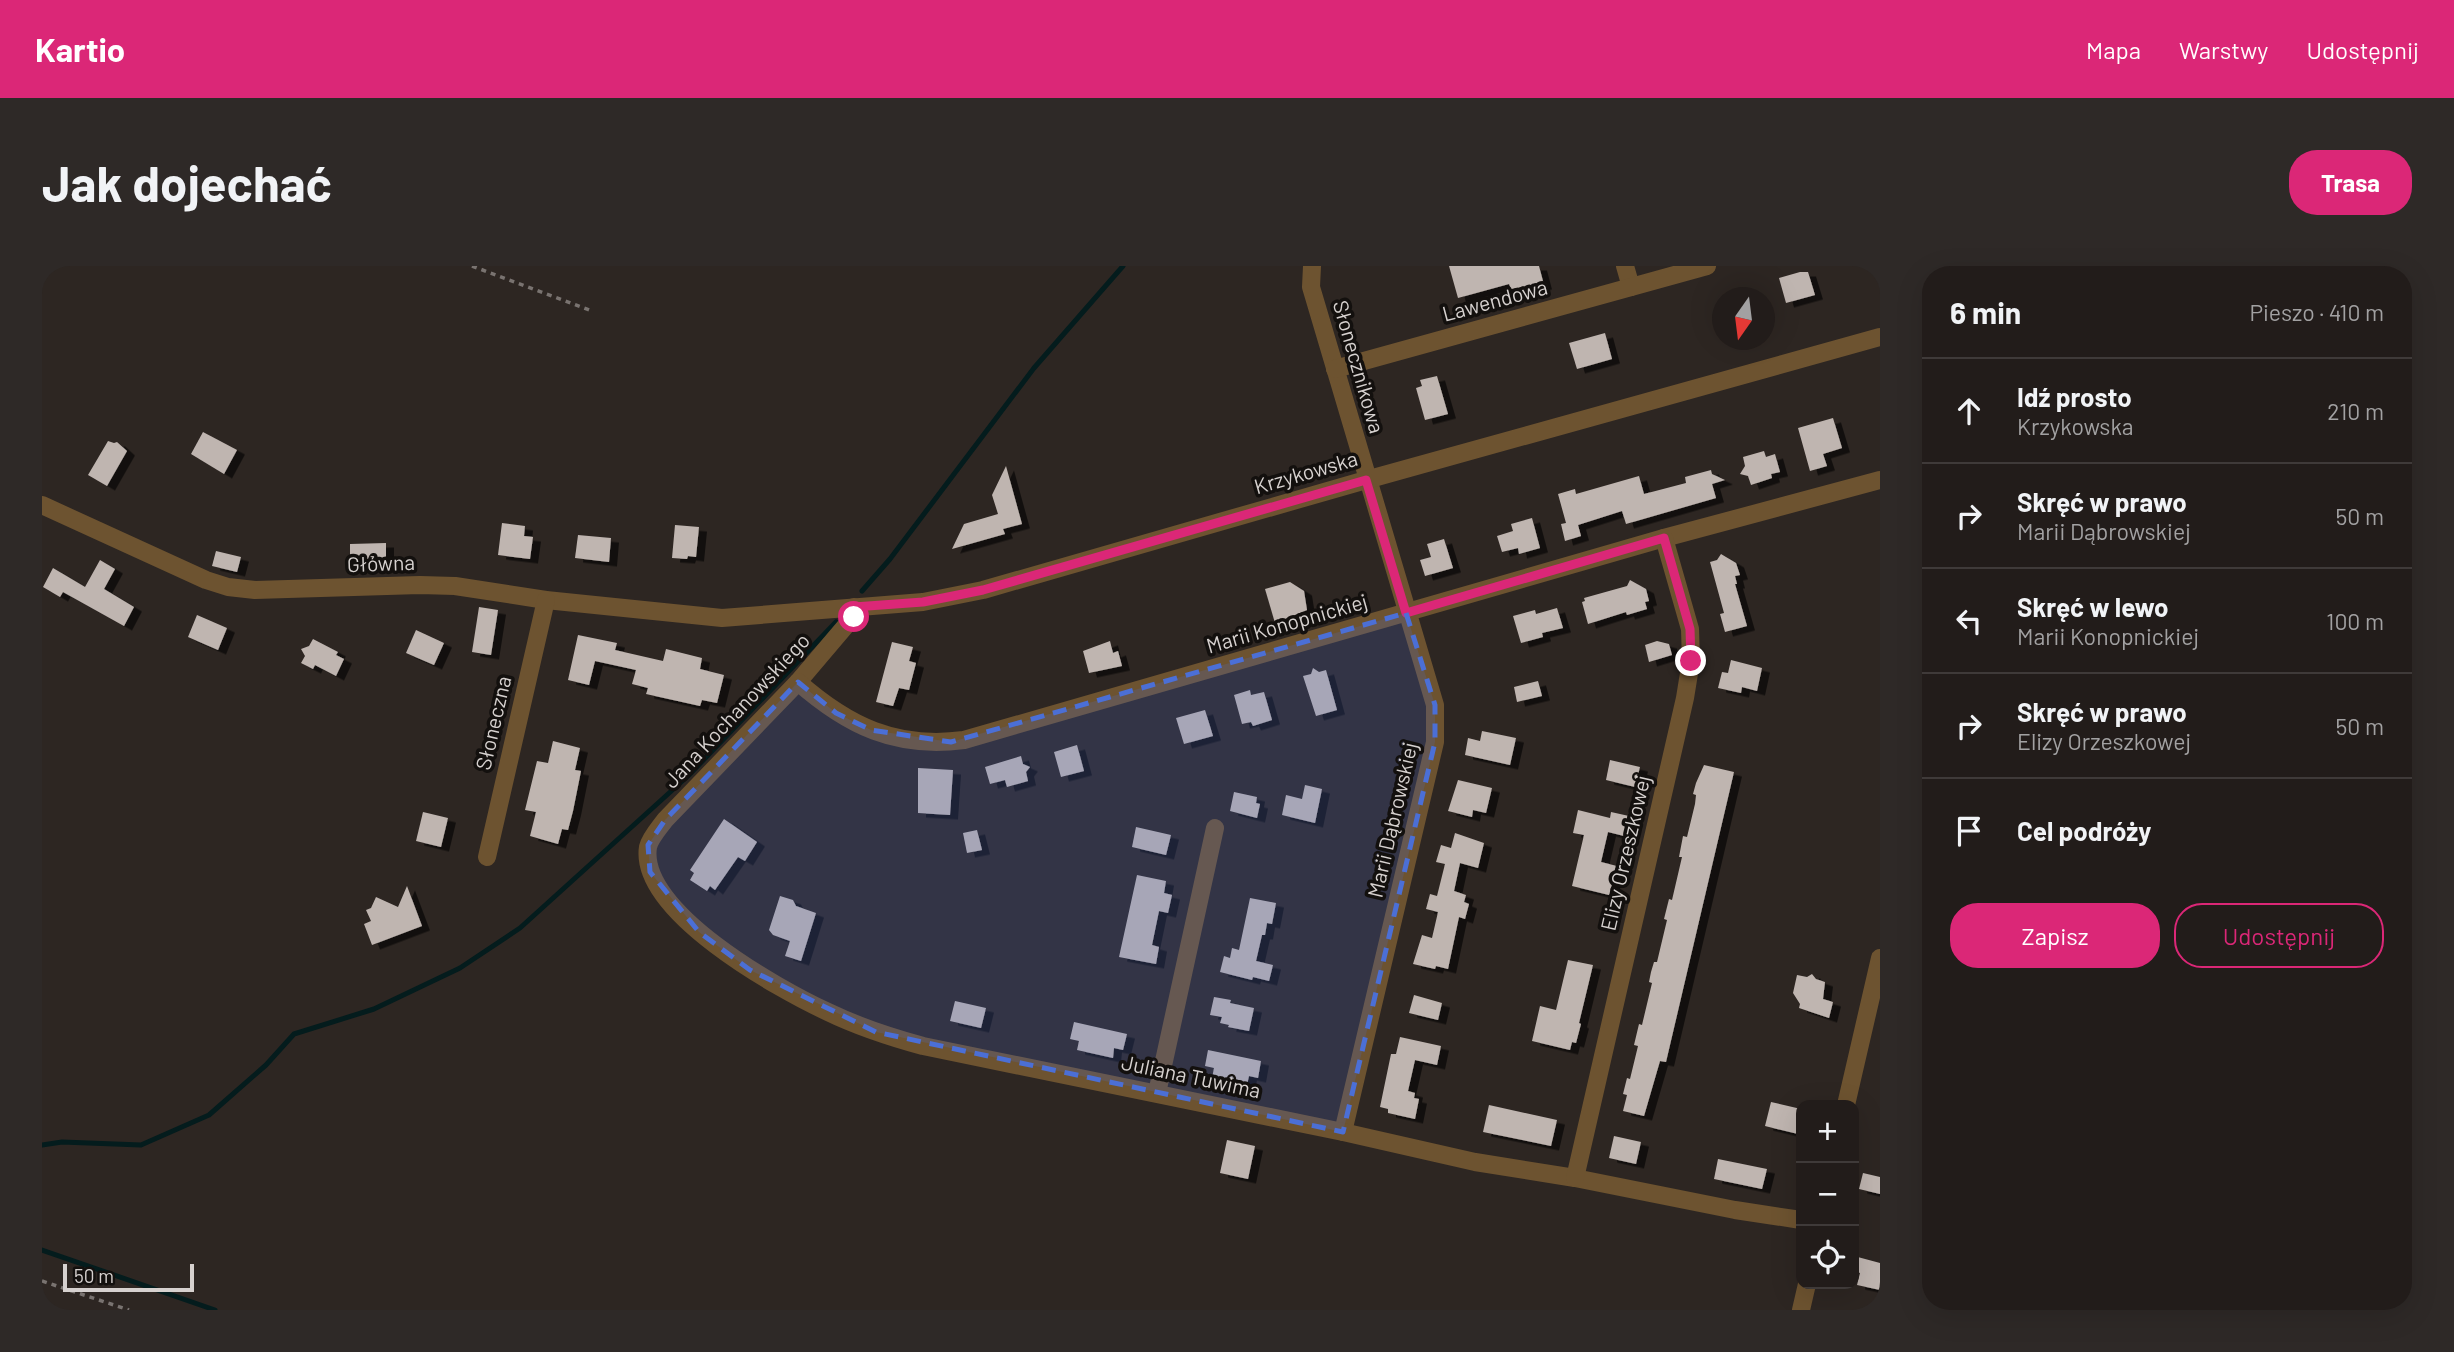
<!DOCTYPE html>
<html lang="pl">
<head>
<meta charset="utf-8">
<style>
	:root { --surface:#221c1a; --page:#2e2927; --text:#f1f3f6; --muted:#a2a1a2; --line:#3f3a39; --accent:#db2777 }
	body { margin:0; font-family:Barlow,sans-serif; background:var(--page); color:var(--text) }
	.controls { position:absolute; right:21px; bottom:21px; display:grid; overflow:hidden; border-radius:14px; box-shadow:0 7px 28px #0002 }
	.controls button { width:63px; height:63px; display:grid; place-items:center; padding:0; border:0; border-bottom:2px solid var(--line); background:var(--surface); color:var(--text); font:35px sans-serif }
	.compass { position:absolute; left:1670px; top:21px; width:63px; height:63px; border-radius:50%; background:var(--surface); box-shadow:0 7px 28px #0002; rotate:194deg }
	.scale { position:absolute; left:21px; bottom:18px; width:131px; box-sizing:border-box; padding-left:7px; border:4px solid #d6d1cf; border-top:0; font-size:19px; line-height:24px; white-space:nowrap; color:#d6d1cf; -webkit-text-stroke:5px #13100e; paint-order:stroke }
	.stop { position:absolute; width:21px; height:21px; margin:-16px; border:5px solid #db2777; border-radius:50%; background:#fff }
	.stop.end { background:#db2777; border-color:#fff; box-shadow:0 2px 7px #0008 }
	.list { margin:0; padding:0; list-style:none }
	h2 { display:flex; justify-content:space-between; align-items:center; height:91px; margin:0; padding:0 28px; font-size:30px }
	h2 small { font-size:23px; font-weight:400; color:var(--muted) }
	.list li { display:grid; grid-template-columns:46px 1fr auto; gap:21px; align-items:center; box-sizing:border-box; height:105px; padding:0 28px; border-top:2px solid var(--line) }
	.list b { display:block; font-size:26px; white-space:nowrap }
	.list p { margin:0; font-size:23px; white-space:nowrap; color:var(--muted) }
	.list em { font-size:23px; font-style:normal; color:var(--muted) }
	.actions { display:flex; gap:14px; padding:21px 28px }
	.actions a { flex:1; padding:16px 0; border:2px solid var(--accent); border-radius:28px; text-align:center; font-size:24px; color:var(--accent) }
	.actions .main { background:var(--accent); color:#fff }
	.icon { flex:none; width:38px; height:38px; fill:none; stroke:currentColor; stroke-width:2; stroke-linecap:round; stroke-linejoin:round }
	.map { position:relative; flex:none; width:1838px; height:1044px; overflow:hidden; border-radius:28px }
	header { display:flex; align-items:center; gap:42px; box-sizing:border-box; height:98px; padding:0 35px; background:var(--accent); color:#fff }
	header strong { font-size:33px }
	nav { display:flex; gap:38px; margin-inline-start:auto; font-size:24px }
	.intro { display:flex; align-items:center; justify-content:space-between; box-sizing:border-box; height:168px; padding:0 42px }
	h1 { margin:0; font-size:49px }
	.button { padding:18px 32px; border-radius:28px; background:var(--accent); color:#fff; font-size:24px; font-weight:700 }
	main { display:flex; gap:42px; padding:0 42px }
	aside { flex:1; background:var(--surface); border-radius:28px; box-shadow:0 7px 28px #0002 }
	.map>svg:first-child { display:block }
</style>
</head>
<body>
<header>
<strong>Kartio</strong>
<nav><a>Mapa</a><a>Warstwy</a><a>Udostępnij</a></nav>
</header>
<div class="intro"><h1>Jak dojechać</h1><a class="button">Trasa</a></div>
<main>
<div class="map">
<svg width="1838" height="1044" viewBox="0 0 1838 1044">
	<defs>
		<filter id="shadow"><feDropShadow dx="8" dy="4.5" stdDeviation="0" flood-color="#0009"/></filter>
	</defs>
	<rect width="100%" height="100%" fill="#2d2622"/>
	<g fill="none" stroke-linecap="round" stroke-linejoin="round">
		<g stroke="#041c1d" stroke-width="5">
			<path d="M820 325 848 293 992 102 1081 0"/>
			<path d="M0 879 20 876 99 879 167 849 224 799 252 768 332 743 418 702 478 662 647 509 794 356"/>
			<path d="M0 984 173 1044"/>
		</g>
	</g>
	<g fill="#bfb5b0" filter="url(#shadow)">
		<path d="M1407 0H1497L1502 19 1485 24 1484 20 1469 23 1467 18 1416 32Z"/>
		<path d="M1758 6H1766L1773 29 1744 37 1737 12Z"/>
		<path d="M1563 67 1570 93 1535 103 1527 77Z"/>
		<path d="M1395 110 1406 148 1383 154 1374 122 1380 120 1378 114Z"/>
		<path d="M1791 152 1800 182 1781 188 1785 200 1768 205 1756 162Z"/>
		<path d="M161 166 195 184 182 208 149 188Z"/>
		<path d="M66 175 72 177 75 176 85 185 65 220 46 209Z"/>
		<path d="M1722 185 1724 191 1733 188 1738 206 1729 208 1730 212 1709 219 1706 210 1698 208 1703 200 1701 191Z"/>
		<path d="M964 200 980 258 961 263 963 268 910 283 922 258 956 248 950 229Z"/>
		<path d="M1669 204 1670 208 1683 214 1670 218 1674 232 1584 258 1580 245 1536 259 1539 270 1523 275 1519 258 1524 257 1516 228 1533 223 1534 228 1597 210 1602 228 1644 217 1643 211Z"/>
		<path d="M1490 252 1498 282 1477 288 1476 282 1460 286 1455 270 1471 265 1469 258Z"/>
		<path d="M460 257 483 260 482 270 491 271 488 293 456 289Z"/>
		<path d="M633 259 657 261 654 291 646 290 645 293 630 292Z"/>
		<path d="M536 269 569 272 567 296 533 292Z"/>
		<path d="M1402 273 1411 302 1383 310 1378 294 1389 291 1385 278Z"/>
		<path d="M344 277V294L308 295V278Z"/>
		<path d="M174 285 199 291 195 306 170 300Z"/>
		<path d="M1679 288 1694 297 1698 309 1693 310 1695 318H1693L1705 360 1683 366 1678 348 1682 347 1668 296 1675 294Z"/>
		<path d="M58 294 73 303 62 323 92 341 82 360 21 326 18 331 1 321 11 302 43 321Z"/>
		<path d="M1588 314 1604 323 1607 335 1603 336 1605 343 1585 349 1584 346 1546 358 1540 336 1543 335 1542 332 1585 320Z"/>
		<path d="M1248 316 1262 325 1265 344 1233 357 1223 323Z"/>
		<path d="M437 341 456 344 449 389 430 386Z"/>
		<path d="M1515 342 1521 362 1500 367 1501 371 1479 377 1471 350 1493 344 1494 348Z"/>
		<path d="M155 349 185 362 176 384 146 371Z"/>
		<path d="M374 364 402 377 392 399 364 387Z"/>
		<path d="M536 369 575 377 573 384 621 395 624 383 660 392 658 403 682 409 675 437 660 434 658 440 604 428 606 422 590 418 594 404 553 395 547 419 526 414Z"/>
		<path d="M271 373 296 386 294 389 302 393 294 410 273 399 271 403 259 397 263 390 259 383 267 380Z"/>
		<path d="M1068 375 1071 387 1076 385 1080 400 1047 407 1041 385Z"/>
		<path d="M1615 375 1627 378 1630 389 1607 396 1603 379Z"/>
		<path d="M850 376 871 381 867 395 874 397 867 424 857 422 851 440 834 436Z"/>
		<path d="M1689 394 1720 402 1715 425 1700 421 1699 427 1676 422 1680 406 1686 407Z"/>
		<path d="M1271 402 1277 406 1284 404 1295 444 1274 450 1261 410 1269 408Z"/>
		<path d="M1496 415 1500 430 1475 436 1472 421Z"/>
		<path d="M1208 424 1209 429 1222 426 1230 454 1211 460 1209 456 1200 458 1192 429Z"/>
		<path d="M1163 444 1171 470 1142 478 1134 452Z"/>
		<path d="M1440 465 1474 472 1468 499 1423 489 1426 472 1438 475Z"/>
		<path d="M511 475 538 482 533 504 539 505 531 545 526 564 520 563 516 578 488 570 494 546 483 544 495 495 506 497Z"/>
		<path d="M1035 479 1042 505 1019 511 1012 486Z"/>
		<path d="M979 490 981 498 988 501 984 506 986 515 965 521 963 514 948 518 943 501Z"/>
		<path d="M1568 494 1598 501 1593 521 1564 514Z"/>
		<path d="M1662 499 1692 506 1624 796 1618 795 1602 850 1581 845 1585 829 1581 828 1585 812 1588 813 1596 780 1592 779 1597 758 1600 759 1610 717 1607 716 1609 706 1612 696H1615L1625 654 1622 653 1627 633 1630 634 1640 591H1637L1641 570 1645 571 1653 538 1654 529 1651 528 1654 517Z"/>
		<path d="M876 502 911 504 908 549 876 547Z"/>
		<path d="M1416 514 1450 522 1444 547 1431 544 1430 551 1406 545Z"/>
		<path d="M1263 519 1280 523 1273 557 1240 549 1244 529 1260 533Z"/>
		<path d="M1192 526 1215 531 1214 537 1218 538 1215 552 1188 545Z"/>
		<path d="M1536 544 1568 552 1569 546 1587 550 1582 570 1566 566 1559 596 1575 600 1567 629 1530 620 1542 569 1531 567Z"/>
		<path d="M381 546 406 552 399 581 374 575Z"/>
		<path d="M682 553 715 576 703 595 696 591 673 624 668 620 665 625 648 614 652 607 648 604Z"/>
		<path d="M1094 561 1129 569 1124 589 1090 581Z"/>
		<path d="M935 564 940 584 925 587 921 567Z"/>
		<path d="M1413 567 1442 577 1436 602 1418 597 1412 625 1424 629 1422 636 1427 638 1423 653 1417 651 1406 703 1394 700 1393 703 1371 698 1380 669 1390 672 1396 646 1384 643 1388 628 1395 630 1403 598 1394 596 1399 579 1409 582Z"/>
		<path d="M1095 609 1124 615 1122 627 1130 629 1126 647 1117 645 1110 679 1117 681 1114 698 1077 691Z"/>
		<path d="M365 620 380 660 330 679 322 658 329 655 324 644 329 642 334 631 356 641Z"/>
		<path d="M738 630 751 634 754 640 774 647 759 695 743 690 748 675 731 669 727 664Z"/>
		<path d="M1208 632 1234 637 1230 658 1225 657 1223 669H1220L1214 695 1231 699 1227 715 1211 711 1210 714 1178 706 1182 690 1188 692 1190 682 1197 684Z"/>
		<path d="M1526 694 1551 699 1537 757 1539 758 1534 777 1530 776 1528 784 1490 775 1498 740 1514 744Z"/>
		<path d="M1770 708 1774 713 1783 716 1781 733 1791 736 1787 752 1757 742 1758 738 1751 727 1755 709 1765 711Z"/>
		<path d="M1372 729 1400 737 1396 754 1367 747Z"/>
		<path d="M1172 731 1189 734 1188 737 1212 742 1207 765 1186 761 1187 759 1178 757 1180 751 1168 749Z"/>
		<path d="M913 735 944 742 939 762 908 755Z"/>
		<path d="M1032 756 1085 768 1081 784 1072 782 1071 792 1035 784 1037 775 1028 773Z"/>
		<path d="M1358 771 1399 780 1395 799 1373 794 1366 825 1373 827 1372 832 1377 833 1373 853 1346 847V843L1338 841 1349 788H1354Z"/>
		<path d="M1166 784 1219 795 1216 812 1207 810 1205 819 1170 812 1172 802 1163 800Z"/>
		<path d="M1729 836 1759 843 1756 868 1723 860Z"/>
		<path d="M1447 839 1515 854 1509 880 1441 866Z"/>
		<path d="M1572 870 1599 876 1594 898 1567 892Z"/>
		<path d="M1185 874 1213 880 1206 913 1178 907Z"/>
		<path d="M1676 893 1725 903 1720 923 1672 913Z"/>
		<path d="M1821 907 1838 911V928L1817 923Z"/>
		<path d="M1812 990 1838 997V1024L1815 1019 1818 1007 1812 1005Z"/>
	</g>
	<g fill="none" stroke-linecap="round" stroke-linejoin="round">
		<g stroke="#797370" stroke-width="3.5" stroke-dasharray="5 5" stroke-linecap="butt">
			<path d="M430 0 550 45"/>
			<path d="M0 1015 87 1044"/>
		</g>
		<g stroke="#6d5330" stroke-width="18">
			<path d="M1270 0 1269 21 1393 439V476L1301 866"/>
			<path d="M1583 0 1589 21"/>
			<path d="M1293 103 1665 0"/>
			<path d="M0 239 164 314 186 321 213 324 378 319 413 320 504 334 680 352 881 336 941 324 1324 214 1838 71"/>
			<path d="M812 341V350L756 416 623 554C618 561 608 572 606 581 596 645 736 723 786 746 817 761 848 771 881 780L1301 866 1433 896 1533 912 1693 944 1759 954"/>
			<path d="M756 416C806 460 854 483 922 474L1622 272 1838 214"/>
			<path d="M445 591 504 334"/>
			<path d="M1115 827 1173 562"/>
			<path d="M1804 839 1838 692"/>
			<path d="M1533 912 1643 432 1649 395 1648 363 1622 272"/>
			<path d="M1759 1044 1765 1018"/>
		</g>
	</g>
	<g fill="none" stroke-linecap="round" stroke-linejoin="round">
		<path stroke="#db2777" stroke-width="9" d="M812 351V341L881 336 941 324 1324 214 1364 347 1622 272 1648 363 1649 395"/>
	</g>
	<path fill="#4b6fd6" fill-opacity="0.2" stroke="#4b6fd6" stroke-width="5" stroke-dasharray="14 9" stroke-linejoin="round" d="M1364 347 1393 439V476L1301 866 834 766 708 704 657 666 608 606 606 579 623 554 756 416 794 447 829 464 909 476Z"/>
	<g text-anchor="middle" stroke-width="7" stroke-linejoin="round" paint-order="stroke">
		<g font-size="21" fill="#d6d1cf" stroke="#13100e">
			<text transform="translate(1453 35) rotate(-15)" y="7">Lawendowa</text>
			<text transform="translate(1316 101) rotate(74)" y="7">Słonecznikowa</text>
			<text transform="translate(1264 207) rotate(-16)" y="7">Krzykowska</text>
			<text transform="translate(339 298) rotate(-2)" y="7">Główna</text>
			<text transform="translate(1245 358) rotate(-16)" y="7">Marii Konopnickiej</text>
			<text transform="translate(695 445) rotate(-47)" y="7">Jana Kochanowskiego</text>
			<text transform="translate(452 457) rotate(-77)" y="7">Słoneczna</text>
			<text transform="translate(1351 554) rotate(-77)" y="7">Marii Dąbrowskiej</text>
			<text transform="translate(1584 587) rotate(-77)" y="7">Elizy Orzeszkowej</text>
			<text transform="translate(1149 811) rotate(12)" y="7">Juliana Tuwima</text>
		</g>
	</g>
</svg>
<div class="controls">
<button>+</button>
<button>−</button>
<button><svg class="icon" aria-label="locate" viewBox="0 0 24 24"><circle cx="12" cy="12" r="6"/><path d="M12 2v4M12 18v4M2 12h4M18 12h4"/></svg></button>
</div>
<svg class="compass" viewBox="-18 -18 36 36"><path d="M0-13l5 13h-10z" fill="#e53935"/><path d="M0 13l5-13h-10z" fill="#a2a1a2"/></svg>
<div class="scale">50 m</div>
<div class="stop" style="left:812px;top:351px"></div>
<div class="stop end" style="left:1649px;top:395px"></div>
</div>
<aside>
<h2>6 min<small>Pieszo · 410 m</small></h2>
<ul class="list">
<li><svg class="icon" aria-label="ahead" viewBox="0 0 24 24"><path d="M12 20V5M6 11l6-6 6 6"/></svg><div><b>Idź prosto</b><p>Krzykowska</p></div><em>210 m</em></li>
<li><svg class="icon" aria-label="right" viewBox="0 0 24 24"><path d="M7 20v-9h11M14 6l5 5-5 5"/></svg><div><b>Skręć w prawo</b><p>Marii Dąbrowskiej</p></div><em>50 m</em></li>
<li><svg class="icon" aria-label="left" viewBox="0 0 24 24"><path d="M17 20v-9H6M10 6l-5 5 5 5"/></svg><div><b>Skręć w lewo</b><p>Marii Konopnickiej</p></div><em>100 m</em></li>
<li><svg class="icon" aria-label="right" viewBox="0 0 24 24"><path d="M7 20v-9h11M14 6l5 5-5 5"/></svg><div><b>Skręć w prawo</b><p>Elizy Orzeszkowej</p></div><em>50 m</em></li>
<li><svg class="icon" aria-label="arrive" viewBox="0 0 24 24"><path d="M6 21V4h12l-3 4 3 4H6"/></svg><div><b>Cel podróży</b></div></li>
</ul>
<div class="actions"><a class="main">Zapisz</a><a>Udostępnij</a></div>
</aside>
</main>
</body>
</html>
